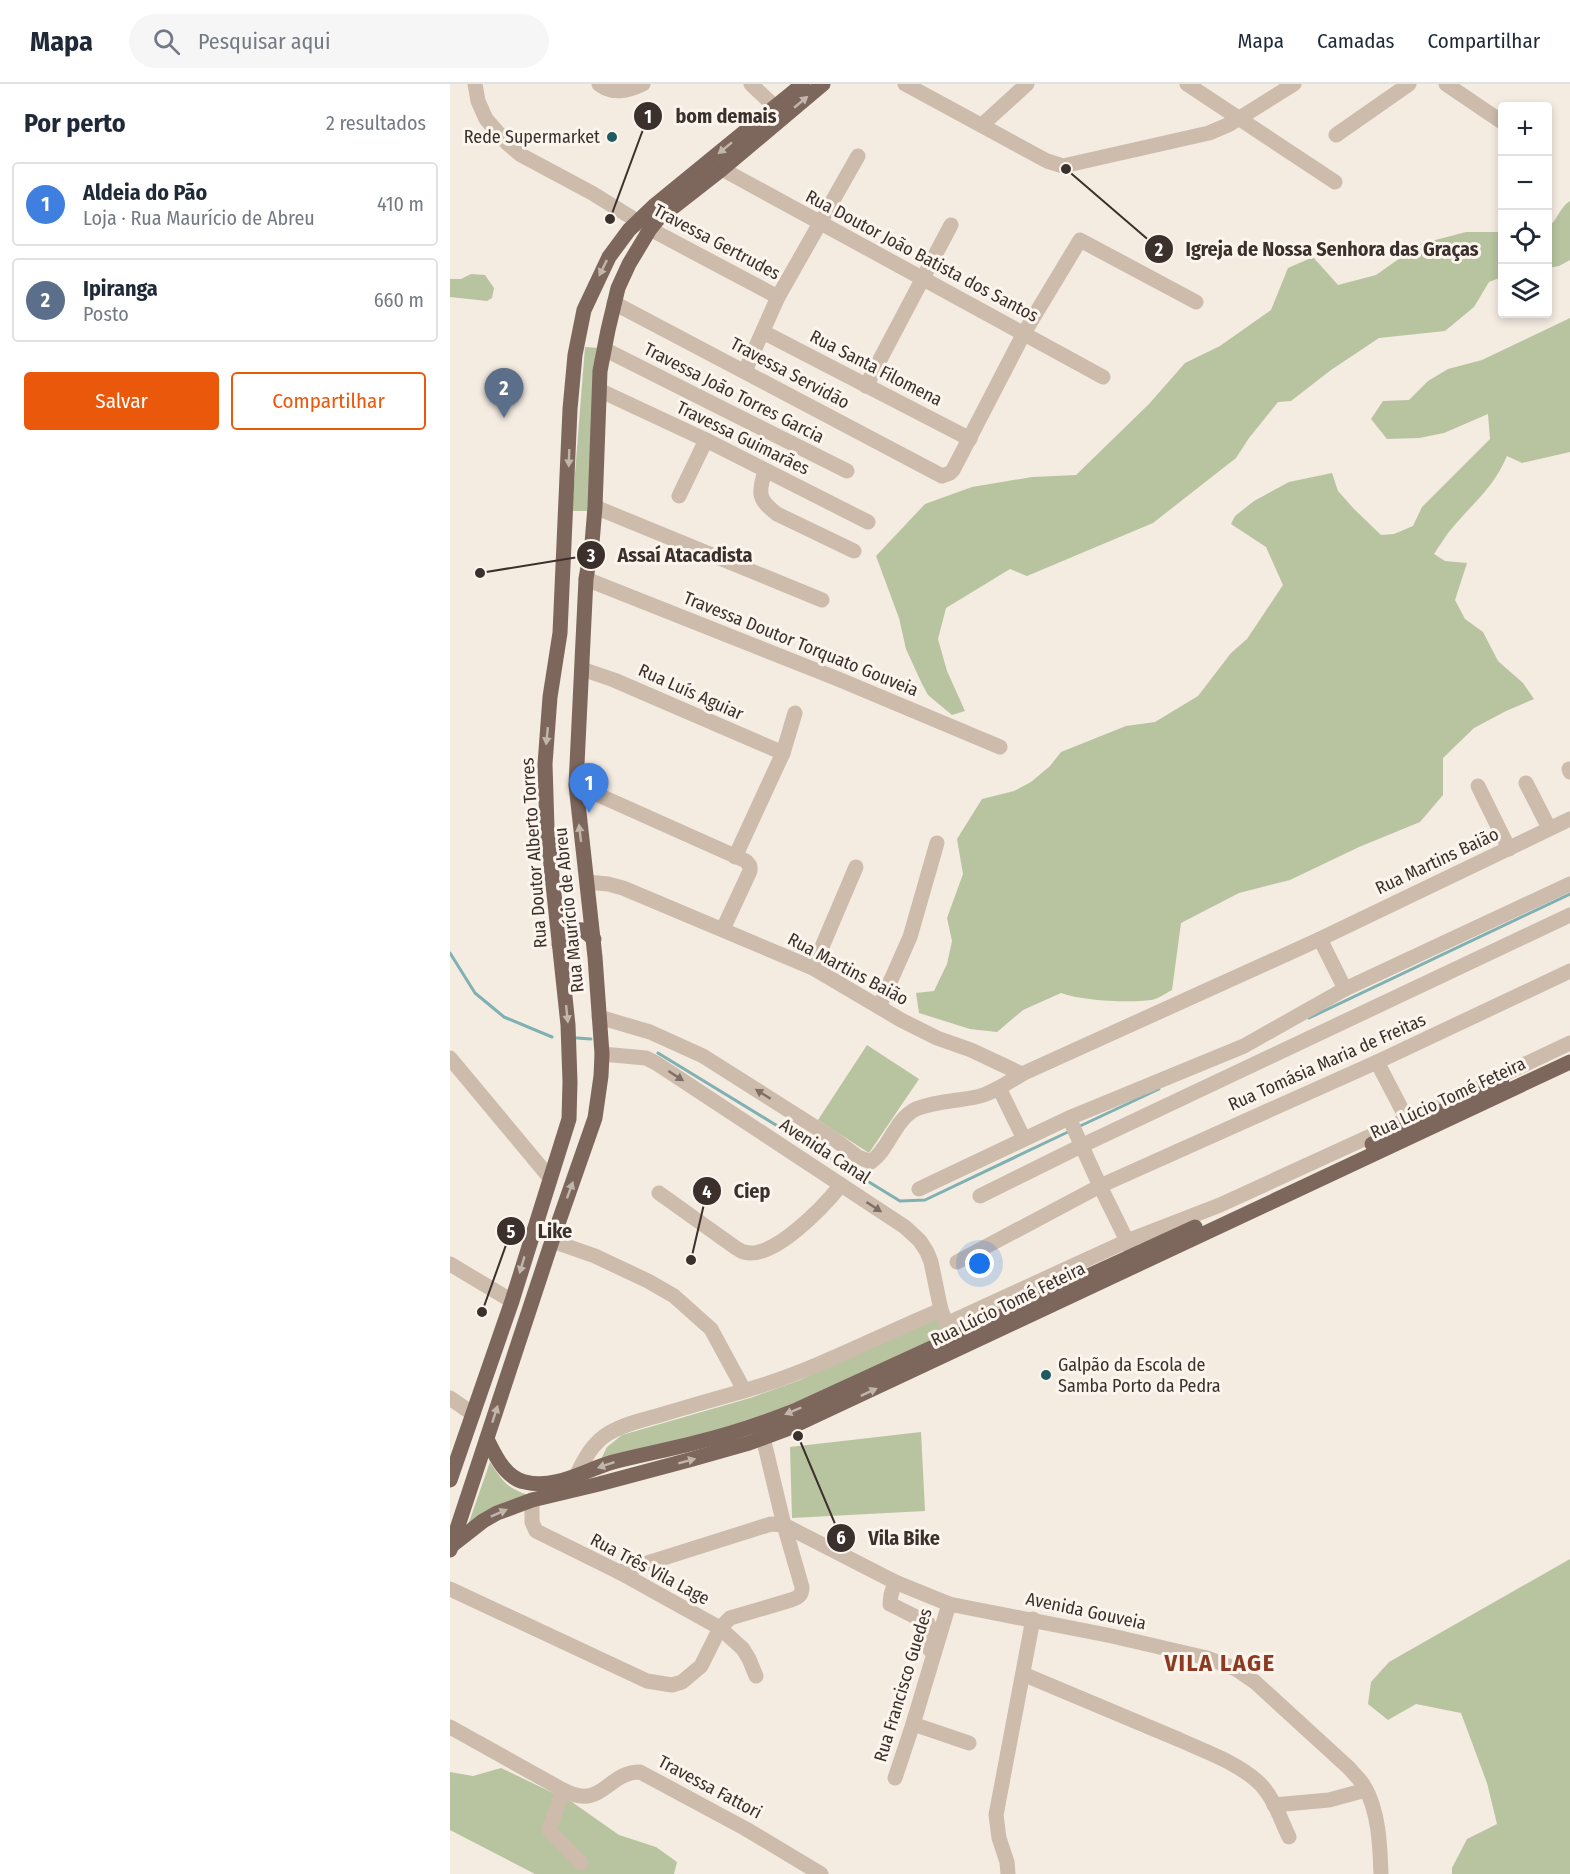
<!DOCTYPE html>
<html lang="pt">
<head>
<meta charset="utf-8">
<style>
	:root { --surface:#fff; --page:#f6f6f7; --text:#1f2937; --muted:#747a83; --line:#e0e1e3; --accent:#ea580c }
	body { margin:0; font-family:"Fira Sans Condensed",sans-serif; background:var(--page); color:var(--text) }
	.controls { position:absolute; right:18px; top:18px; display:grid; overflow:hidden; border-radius:6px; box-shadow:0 3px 9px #0003 }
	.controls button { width:54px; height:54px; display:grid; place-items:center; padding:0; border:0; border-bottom:2px solid var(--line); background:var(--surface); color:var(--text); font:30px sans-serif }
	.you { position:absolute; left:530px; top:1180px; width:21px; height:21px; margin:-15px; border:4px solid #fff; border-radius:50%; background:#1a73e8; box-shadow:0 0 0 9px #1a73e833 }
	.badge { display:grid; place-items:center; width:39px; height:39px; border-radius:50%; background:var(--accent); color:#fff; font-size:20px; font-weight:700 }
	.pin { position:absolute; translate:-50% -50px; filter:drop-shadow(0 2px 3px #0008) }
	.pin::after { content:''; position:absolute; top:32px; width:21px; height:18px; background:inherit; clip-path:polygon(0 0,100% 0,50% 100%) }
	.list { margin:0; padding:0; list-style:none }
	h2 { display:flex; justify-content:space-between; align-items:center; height:78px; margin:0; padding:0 24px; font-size:26px }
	h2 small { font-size:20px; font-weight:400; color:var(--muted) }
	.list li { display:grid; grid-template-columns:39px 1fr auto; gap:18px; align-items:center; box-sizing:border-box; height:84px; margin:0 12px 12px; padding:0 12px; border:2px solid var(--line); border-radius:6px }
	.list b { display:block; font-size:22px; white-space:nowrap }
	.list p { margin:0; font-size:20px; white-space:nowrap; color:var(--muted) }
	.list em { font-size:20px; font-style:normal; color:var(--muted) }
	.actions { display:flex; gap:12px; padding:18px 24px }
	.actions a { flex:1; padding:14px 0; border:2px solid var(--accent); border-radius:6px; text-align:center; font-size:21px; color:var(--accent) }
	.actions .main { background:var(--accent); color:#fff }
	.icon { flex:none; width:33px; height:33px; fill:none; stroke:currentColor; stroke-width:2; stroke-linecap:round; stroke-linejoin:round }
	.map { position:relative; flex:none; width:1120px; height:1790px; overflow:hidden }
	header { display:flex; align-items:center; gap:36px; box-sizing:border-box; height:84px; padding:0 30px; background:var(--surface); border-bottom:2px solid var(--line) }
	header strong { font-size:28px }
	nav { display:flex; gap:33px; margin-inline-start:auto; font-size:21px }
	.search { width:420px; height:54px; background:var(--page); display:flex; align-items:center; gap:15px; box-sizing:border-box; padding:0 21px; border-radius:33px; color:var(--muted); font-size:22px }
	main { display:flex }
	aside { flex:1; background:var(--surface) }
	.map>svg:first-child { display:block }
</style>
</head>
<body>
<header>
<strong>Mapa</strong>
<div class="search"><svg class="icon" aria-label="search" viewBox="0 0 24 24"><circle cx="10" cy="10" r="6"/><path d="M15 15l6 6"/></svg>Pesquisar aqui</div>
<nav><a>Mapa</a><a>Camadas</a><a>Compartilhar</a></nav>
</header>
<main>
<aside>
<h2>Por perto<small>2 resultados</small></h2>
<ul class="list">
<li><span class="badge" style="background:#3f7fe0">1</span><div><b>Aldeia do Pão</b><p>Loja · Rua Maurício de Abreu</p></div><em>410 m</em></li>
<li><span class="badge" style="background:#5c6f8a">2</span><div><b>Ipiranga</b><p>Posto</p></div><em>660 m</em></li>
</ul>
<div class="actions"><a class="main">Salvar</a><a>Compartilhar</a></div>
</aside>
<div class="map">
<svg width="1120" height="1790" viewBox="0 0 1120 1790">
	<rect width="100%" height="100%" fill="#f4ebe1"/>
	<g fill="#b8c4a0">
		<path d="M1120 117V176L1109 182 1098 184V143C1108 136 1109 124 1120 117Z"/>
		<path d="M1016 148H1052V193L1039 198 1024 223 995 247 929 254 881 286 841 317 828 318 799 354 786 374 703 439 577 492 560 485 496 524 488 555 497 587 515 627 502 631 478 611 472 600 456 565 449 534 426 472 475 420 522 403 582 393 626 391 699 320 735 279 770 262 821 226 838 184 863 173 888 201 926 191 970 160Z"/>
		<path d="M21 190 35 191 44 204 42 214 37 217 0 213V195H11Z"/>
		<path d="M1120 234V368L1072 379 1057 372C1044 403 1024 418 1003 443 996 451 990 461 984 470L995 477 1017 479 1005 516 1015 535 1033 548 1048 577 1073 599 1084 615 1056 627 1024 644 993 674V711L970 738 909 763 840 796 789 809 731 839 722 906C716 909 708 915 701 916 678 919 633 917 611 909L573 926 547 948 520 945 469 929 466 909 484 907 497 880 502 857 497 834 513 790 507 755 532 715 564 707 581 698 600 682 611 668 676 642 705 638 748 612 781 569 797 555 833 501 816 463 781 440 785 432 804 417 839 398 882 389 888 407 904 425 931 451 944 450 963 442 972 423 1040 355 1038 330 994 349 969 354 937 355 921 335 933 317 959 316 978 297 998 285 1032 276Z"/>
		<path d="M135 263 149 264 141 427H122Z"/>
		<path d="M417 961 469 995 419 1069 368 1036Z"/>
		<path d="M485 1234 489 1236 495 1253 306 1336 149 1379 157 1363 172 1351 300 1314 350 1296Z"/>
		<path d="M471 1348 475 1427 342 1434 340 1363Z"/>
		<path d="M40 1378C52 1396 56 1404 78 1411L55 1418 18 1441Z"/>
		<path d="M1120 1475V1790H1002V1784L1017 1755 1047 1740 1037 1699 1011 1629 966 1620 938 1636 918 1620 921 1598 939 1578Z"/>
		<path d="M51 1684 122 1718 169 1751 206 1763 227 1778 224 1790H85L0 1746V1688L23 1692Z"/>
	</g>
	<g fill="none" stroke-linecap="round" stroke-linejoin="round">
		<g stroke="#7fb0b2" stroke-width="3">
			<path d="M0 869 25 909 54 933 102 953"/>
			<path d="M859 934 1120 810"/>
			<path d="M127 954 141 955"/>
			<path d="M208 969 450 1117 475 1116 620 1047"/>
			<path d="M628 1043 709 1005"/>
		</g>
		<g stroke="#cdbbac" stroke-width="15">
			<path d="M25 0 28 17 36 35 57 59 71 71 142 109 200 145 328 213"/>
			<path d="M149 0C163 11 178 7 193 0"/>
			<path d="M301 0 325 23"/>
			<path d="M455 0 597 77 613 82 759 49 780 40 844 0"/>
			<path d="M737 0 885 98"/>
			<path d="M996 0 1052 38"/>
			<path d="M532 41 577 0"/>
			<path d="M886 51 959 0"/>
			<path d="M272 85 653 293"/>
			<path d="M164 219 492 392 500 389 503 386 574 249 630 156 746 218"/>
			<path d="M313 248 520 355"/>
			<path d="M154 265 397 387"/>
			<path d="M295 287 328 213 408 72"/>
			<path d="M416 302 501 141"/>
			<path d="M149 306 256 356 418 438"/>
			<path d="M315 387C308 409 308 416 327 430L404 467"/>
			<path d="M229 412 256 356"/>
			<path d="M145 423 372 516"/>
			<path d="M136 495 388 595 550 663"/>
			<path d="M132 585 164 596 333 669"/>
			<path d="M1119 685 1120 688"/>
			<path d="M1076 699 1099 744"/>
			<path d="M126 701 296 777 300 782V787L273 845"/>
			<path d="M1028 702 1059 765"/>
			<path d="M285 773 333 669 345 629"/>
			<path d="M137 798 158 800 173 804 363 884 451 936 487 954 521 966 572 990"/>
			<path d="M870 855 895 905"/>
			<path d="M363 884 406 783"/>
			<path d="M429 923 460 853 487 759"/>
			<path d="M149 933 200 948 253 972 384 1055 408 1073 421 1078C440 1064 444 1036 466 1025 485 1017 507 1017 526 1013 541 1010 559 998 572 990L870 855 1120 735"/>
			<path d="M152 970 196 974 206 979 455 1143 470 1157 477 1168 481 1178 491 1226 500 1248"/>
			<path d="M0 974 100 1094"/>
			<path d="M927 978 961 1043"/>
			<path d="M1033 1000 1120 959"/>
			<path d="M549 1004 574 1055"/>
			<path d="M619 1034 650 1102 681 1165"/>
			<path d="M469 1105 619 1034 794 962 895 905 1120 800"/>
			<path d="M209 1109 286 1164C289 1165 291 1168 294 1168 323 1177 375 1121 391 1101"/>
			<path d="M530 1112 631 1062 1120 831"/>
			<path d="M102 1157 145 1172 198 1197 224 1212 261 1245 294 1306"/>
			<path d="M507 1178 650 1102 927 978 1120 887"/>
			<path d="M0 1180 62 1217"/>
			<path d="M496 1240 677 1157 770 1121 984 1023"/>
			<path d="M0 1314 23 1330"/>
			<path d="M126 1392C134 1376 142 1359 159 1349 174 1340 192 1336 210 1331 243 1321 277 1312 310 1302 372 1282 431 1251 491 1226"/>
			<path d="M82 1416V1438L86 1447 169 1488 270 1544 293 1565 299 1575 306 1592"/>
			<path d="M169 1488 321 1440 334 1441 445 1498 499 1520 662 1552 757 1574 786 1585 805 1598 899 1684C904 1690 910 1695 914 1702 929 1727 930 1762 931 1790"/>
			<path d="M445 1498 441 1511 440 1520 478 1539 480 1546V1566"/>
			<path d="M0 1505 197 1597 222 1601 232 1598 251 1582 270 1544 280 1534 341 1516C349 1513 352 1511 352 1503L334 1441 310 1341"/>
			<path d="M573 1590C626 1612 678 1634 730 1656 756 1668 786 1678 807 1697 823 1711 830 1734 839 1753"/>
			<path d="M463 1640 519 1659"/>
			<path d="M0 1643 113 1706C153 1727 156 1688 190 1688L296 1745 371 1790"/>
			<path d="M445 1694 463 1640 499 1520"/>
			<path d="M113 1706 99 1746 131 1779"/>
			<path d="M824 1721 879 1716 916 1706"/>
			<path d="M558 1790 557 1778 549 1754 546 1731 583 1535"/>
		</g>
		<g stroke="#7d675c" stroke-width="15">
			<path d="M109 860C116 850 120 844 133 846L144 855"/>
			<path d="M922 1060 1052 999"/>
			<path d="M37 1355C45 1371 55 1394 75 1398 105 1406 135 1386 163 1378 190 1371 217 1366 244 1359 278 1351 311 1340 344 1327L745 1143"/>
			<path d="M0 1396 62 1217 119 1035 120 998 118 941 97 744 95 680 100 613 110 549 120 325 125 271 134 226 159 173 179 146 205 121 353 0"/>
			<path d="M1 1462 33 1437 47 1429 82 1416 149 1400 239 1376 299 1359 337 1345 1120 978"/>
			<path d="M0 1466 102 1157 145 1034 151 992 152 970 145 873 126 701 136 495 142 459 145 423 150 287 158 246 168 204 179 180 200 145 208 135 272 85 373 0"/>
		</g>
	</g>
	<defs><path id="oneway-solid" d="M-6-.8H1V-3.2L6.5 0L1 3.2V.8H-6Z" transform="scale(1.5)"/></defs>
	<g fill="#c2b5ac">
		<use href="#oneway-solid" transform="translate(351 18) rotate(-40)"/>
		<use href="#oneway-solid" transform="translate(275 64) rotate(141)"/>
		<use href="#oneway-solid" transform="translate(153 184) rotate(116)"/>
		<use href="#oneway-solid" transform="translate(119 374) rotate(92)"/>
		<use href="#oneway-solid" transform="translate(97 652) rotate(96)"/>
		<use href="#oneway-solid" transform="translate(130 749) rotate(-97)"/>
		<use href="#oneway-solid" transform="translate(117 930) rotate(84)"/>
		<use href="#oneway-solid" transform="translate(120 1106) rotate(-70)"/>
		<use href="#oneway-solid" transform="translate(72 1181) rotate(106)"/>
		<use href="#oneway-solid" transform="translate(419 1308) rotate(-25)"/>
		<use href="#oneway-solid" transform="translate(343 1327) rotate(157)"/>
		<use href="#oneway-solid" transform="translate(45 1330) rotate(-72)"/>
		<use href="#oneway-solid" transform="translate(237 1377) rotate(-15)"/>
		<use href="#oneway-solid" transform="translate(156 1381) rotate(161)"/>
		<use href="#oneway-solid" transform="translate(49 1429) rotate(-24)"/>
	</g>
	<g fill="#7d6f65">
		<use href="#oneway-solid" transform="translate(226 992) rotate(33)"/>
		<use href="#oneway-solid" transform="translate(313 1010) rotate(-148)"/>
		<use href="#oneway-solid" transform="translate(424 1123) rotate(33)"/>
	</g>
	<g fill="#1f5a5e" stroke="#fbf5ee" stroke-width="2">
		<circle cx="162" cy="53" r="6"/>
		<circle cx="596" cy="1291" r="6"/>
	</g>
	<g text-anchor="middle" stroke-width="6" stroke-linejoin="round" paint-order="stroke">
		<g font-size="18" fill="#3b302b" stroke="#fbf5ee" text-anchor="end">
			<text x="150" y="59">Rede Supermarket</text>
			<text x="608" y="1287" text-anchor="start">Galpão da Escola de<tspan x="608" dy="21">Samba Porto da Pedra</tspan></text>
		</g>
		<g font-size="18" fill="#3b302b" stroke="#fbf5ee">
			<text transform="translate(267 158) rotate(28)" y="6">Travessa Gertrudes</text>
			<text transform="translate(472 172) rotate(28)" y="6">Rua Doutor João Batista dos Santos</text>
			<text transform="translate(426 284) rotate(27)" y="6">Rua Santa Filomena</text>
			<text transform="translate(340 289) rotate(28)" y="6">Travessa Servidão</text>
			<text transform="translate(284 309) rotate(27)" y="6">Travessa João Torres Garcia</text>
			<text transform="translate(293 354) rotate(26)" y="6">Travessa Guimarães</text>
			<text transform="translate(351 560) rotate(22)" y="6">Travessa Doutor Torquato Gouveia</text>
			<text transform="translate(241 608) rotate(24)" y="6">Rua Luís Aguiar</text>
			<text transform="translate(84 769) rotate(-94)" y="6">Rua Doutor Alberto Torres</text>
			<text transform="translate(987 777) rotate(-25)" y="6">Rua Martins Baião</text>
			<text transform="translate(119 826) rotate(-96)" y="6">Rua Maurício de Abreu</text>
			<text transform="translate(398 885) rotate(28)" y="6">Rua Martins Baião</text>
			<text transform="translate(877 978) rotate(-24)" y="6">Rua Tomásia Maria de Freitas</text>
			<text transform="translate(998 1014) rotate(-25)" y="6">Rua Lúcio Tomé Feteira</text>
			<text transform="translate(375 1067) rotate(33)" y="6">Avenida Canal</text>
			<text transform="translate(558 1220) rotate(-26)" y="6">Rua Lúcio Tomé Feteira</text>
			<text transform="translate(200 1485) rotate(28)" y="6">Rua Três Vila Lage</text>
			<text transform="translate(636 1527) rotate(12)" y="6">Avenida Gouveia</text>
			<text transform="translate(453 1601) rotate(-73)" y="6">Rua Francisco Guedes</text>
			<text transform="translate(260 1703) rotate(28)" y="6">Travessa Fattori</text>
		</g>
		<g font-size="24" font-weight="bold" letter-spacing="1.5" fill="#8c3b22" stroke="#fbf5ee">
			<text x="770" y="1587">VILA LAGE</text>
		</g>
	</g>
	<path fill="none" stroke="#3b302b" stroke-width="2" d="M160 135L198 32M616 85L709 165M30 489L141 471M241 1176L257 1107M32 1228L61 1147M348 1352L391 1454"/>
	<g fill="#3b302b" stroke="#fbf5ee" stroke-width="2">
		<circle cx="160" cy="135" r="6"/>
		<circle cx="616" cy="85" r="6"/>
		<circle cx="30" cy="489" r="6"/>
		<circle cx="241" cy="1176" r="6"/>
		<circle cx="32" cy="1228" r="6"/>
		<circle cx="348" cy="1352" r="6"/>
		<circle cx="198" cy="32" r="15"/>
		<circle cx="709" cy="165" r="15"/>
		<circle cx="141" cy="471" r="15"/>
		<circle cx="257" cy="1107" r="15"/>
		<circle cx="61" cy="1147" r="15"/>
		<circle cx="391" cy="1454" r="15"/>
	</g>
	<g font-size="18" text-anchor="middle" font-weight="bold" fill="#fff">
		<text x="198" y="39">1</text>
		<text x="709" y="172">2</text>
		<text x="141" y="478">3</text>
		<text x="257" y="1114">4</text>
		<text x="61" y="1154">5</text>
		<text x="391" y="1460">6</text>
	</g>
	<g font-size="20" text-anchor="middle" font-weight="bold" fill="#3b302b" stroke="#fbf5ee" stroke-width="6" stroke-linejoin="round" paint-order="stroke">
		<text x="276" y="39">bom demais</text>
		<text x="882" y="172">Igreja de Nossa Senhora das Graças</text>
		<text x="235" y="478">Assaí Atacadista</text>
		<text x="302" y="1114">Ciep</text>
		<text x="105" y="1154">Like</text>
		<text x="454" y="1461">Vila Bike</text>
	</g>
</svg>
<div class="controls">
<button>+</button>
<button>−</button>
<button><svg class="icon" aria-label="locate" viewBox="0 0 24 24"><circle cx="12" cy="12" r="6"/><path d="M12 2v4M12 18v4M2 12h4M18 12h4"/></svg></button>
<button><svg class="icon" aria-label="layers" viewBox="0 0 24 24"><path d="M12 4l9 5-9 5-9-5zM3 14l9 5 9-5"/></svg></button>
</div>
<div class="you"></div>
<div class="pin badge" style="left:139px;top:729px;background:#3f7fe0">1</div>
<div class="pin badge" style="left:54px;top:334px;background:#5c6f8a">2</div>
</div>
</main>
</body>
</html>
